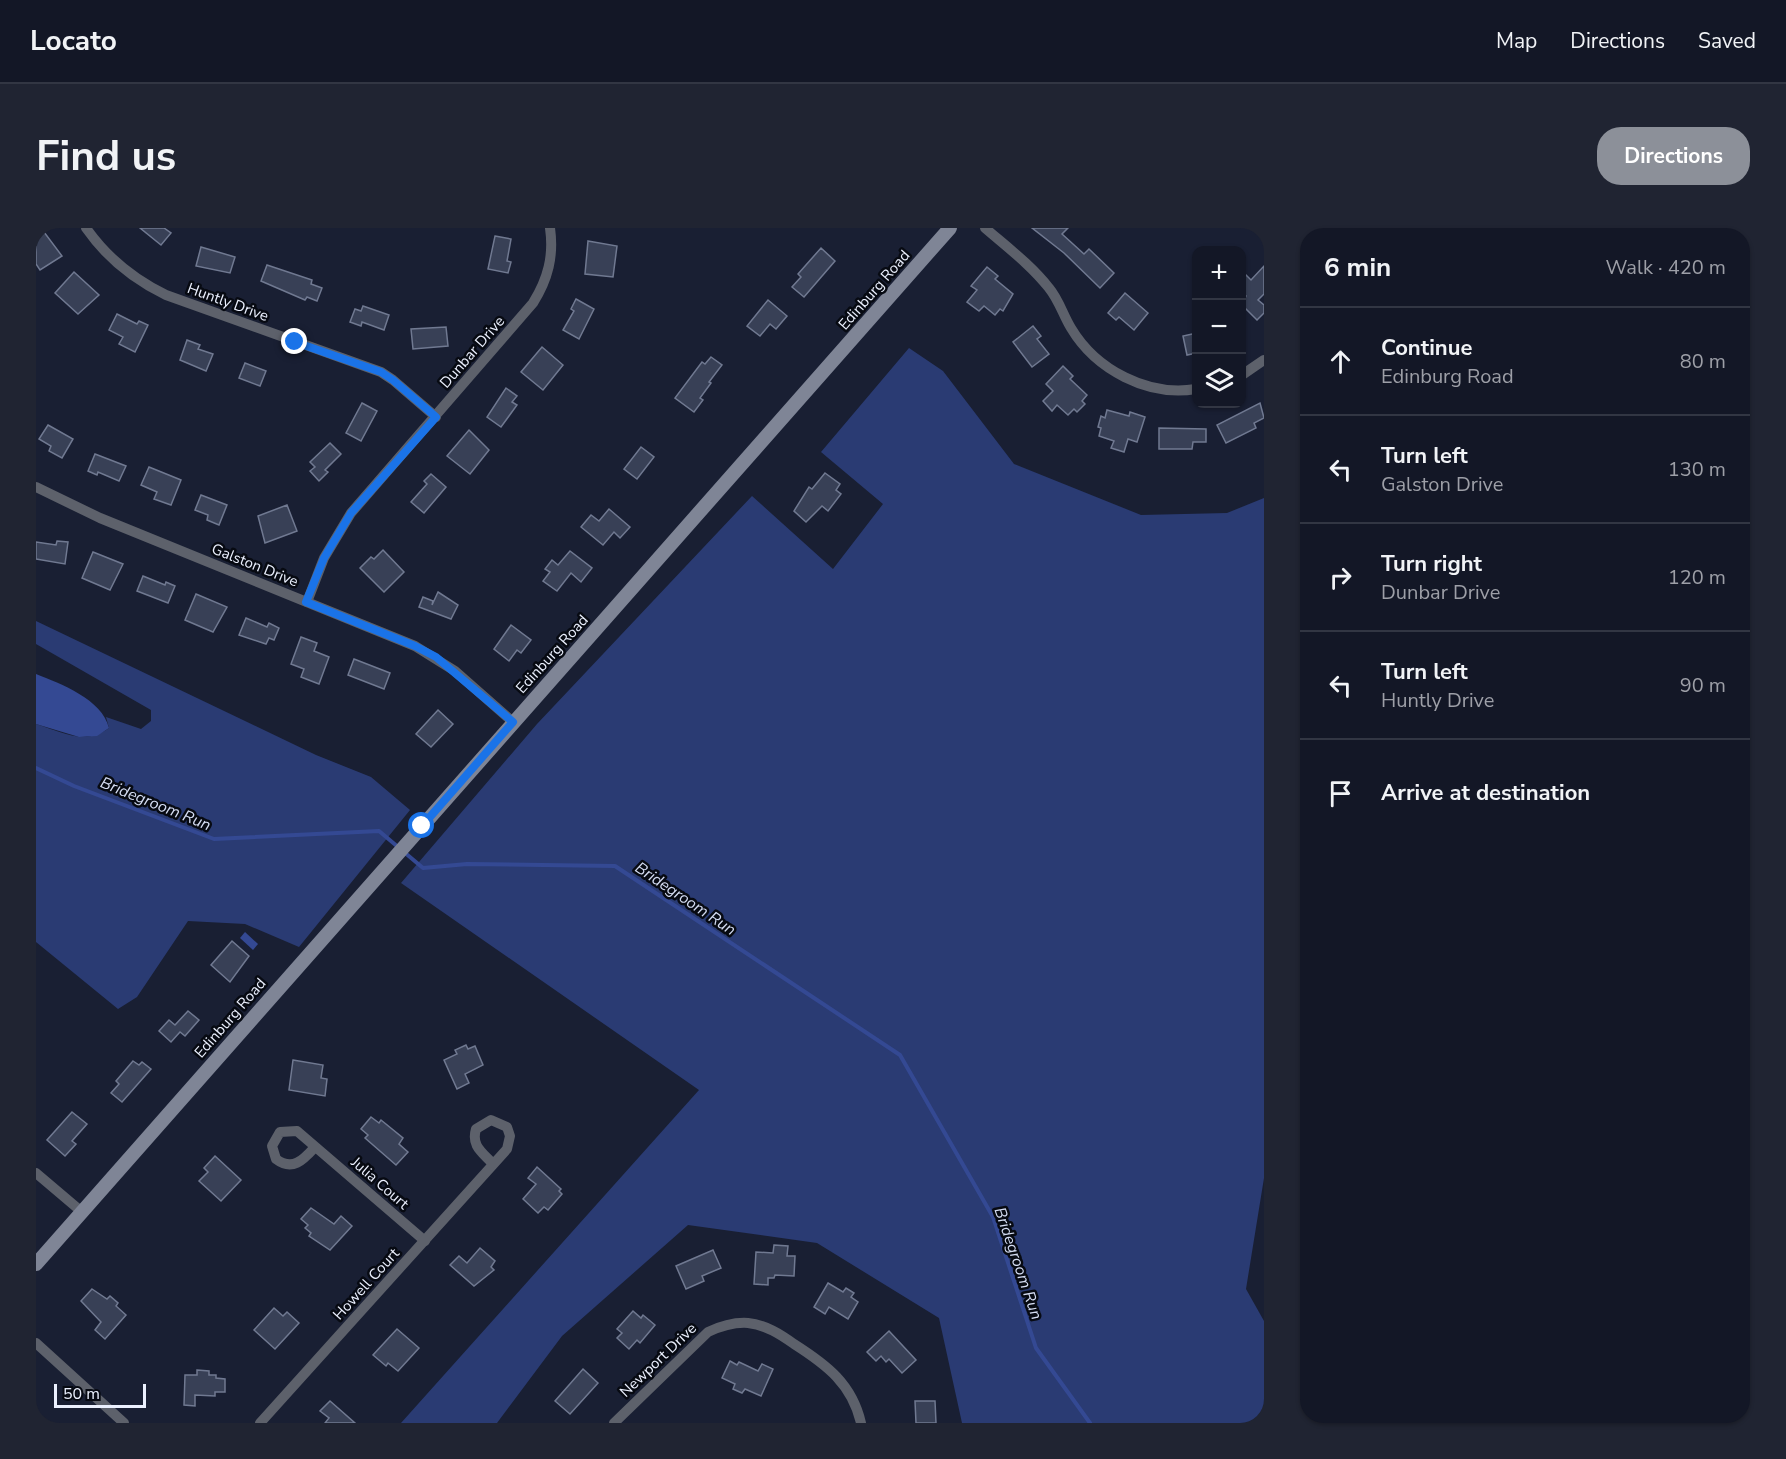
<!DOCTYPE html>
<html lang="en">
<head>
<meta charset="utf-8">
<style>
	:root { --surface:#131726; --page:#202432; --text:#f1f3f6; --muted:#9d9fa7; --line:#323643; --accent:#8c9099 }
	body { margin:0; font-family:"Nunito Sans",sans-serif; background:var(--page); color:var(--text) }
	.controls { position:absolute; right:18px; top:18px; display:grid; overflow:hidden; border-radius:12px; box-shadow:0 2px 4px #0004 }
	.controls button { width:54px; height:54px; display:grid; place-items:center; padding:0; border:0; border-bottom:2px solid var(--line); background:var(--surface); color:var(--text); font:30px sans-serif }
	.scale { position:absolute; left:18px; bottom:15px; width:92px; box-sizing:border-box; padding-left:6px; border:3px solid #ebf0fe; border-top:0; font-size:16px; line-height:21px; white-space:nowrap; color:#ebf0fe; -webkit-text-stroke:4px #070a12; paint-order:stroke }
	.stop { position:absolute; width:18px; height:18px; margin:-14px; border:4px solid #1a73e8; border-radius:50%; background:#fff }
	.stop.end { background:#1a73e8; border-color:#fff; box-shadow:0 2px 6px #0008 }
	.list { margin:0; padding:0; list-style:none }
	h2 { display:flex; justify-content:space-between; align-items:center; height:78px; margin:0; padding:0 24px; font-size:26px }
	h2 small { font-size:20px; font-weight:400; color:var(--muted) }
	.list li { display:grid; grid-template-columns:39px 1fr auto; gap:18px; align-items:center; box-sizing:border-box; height:108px; padding:0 24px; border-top:2px solid var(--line) }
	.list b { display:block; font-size:22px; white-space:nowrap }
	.list p { margin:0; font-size:20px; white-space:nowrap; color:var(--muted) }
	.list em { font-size:20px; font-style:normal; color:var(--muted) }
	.icon { flex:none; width:33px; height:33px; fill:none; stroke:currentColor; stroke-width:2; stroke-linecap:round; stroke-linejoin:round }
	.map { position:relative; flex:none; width:1228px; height:1195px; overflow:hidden; border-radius:24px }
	header { display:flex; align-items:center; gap:36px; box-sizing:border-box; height:84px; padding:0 30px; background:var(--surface); border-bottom:2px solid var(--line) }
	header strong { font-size:28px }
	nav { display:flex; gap:33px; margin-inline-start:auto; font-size:21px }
	.intro { display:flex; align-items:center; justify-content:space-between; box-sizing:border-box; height:144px; padding:0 36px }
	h1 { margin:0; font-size:42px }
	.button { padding:15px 27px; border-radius:24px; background:var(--accent); color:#fff; font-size:21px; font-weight:700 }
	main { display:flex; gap:36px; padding:0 36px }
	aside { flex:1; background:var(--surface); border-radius:24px; box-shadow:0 2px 4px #0004 }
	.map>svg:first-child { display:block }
</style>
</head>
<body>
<header>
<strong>Locato</strong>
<nav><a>Map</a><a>Directions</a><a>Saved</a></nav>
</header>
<div class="intro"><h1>Find us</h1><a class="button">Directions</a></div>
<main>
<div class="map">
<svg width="1228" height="1195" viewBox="0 0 1228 1195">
	<rect width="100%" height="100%" fill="#191f33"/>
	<g fill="#2a3b73">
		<path d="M873 120 907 143 978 236 1105 287 1191 285 1228 270V950L1210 1061 1228 1093V1195H926L903 1090 781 1015 652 997 526 1108 461 1195H365L663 862 365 655 501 496 716 268 797 341 847 276 785 224Z"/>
		<path d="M0 393 280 527 335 549 374 582 263 719 209 696 152 693 101 769 82 781 0 714V496C26 504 49 518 73 500L70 489 105 501 115 493V482L0 416Z"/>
	</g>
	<g fill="#344993">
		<path d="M0 446C25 456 66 471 73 500L61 508 43 509 0 496Z"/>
		<path d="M209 704 222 716 217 722 204 710Z"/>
	</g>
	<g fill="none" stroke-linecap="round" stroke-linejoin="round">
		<path stroke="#344993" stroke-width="4" d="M0 540 38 558 178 611 343 603 387 640 431 636 579 638 864 827 957 989 1000 1120 1054 1195"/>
	</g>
	<g fill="#384056" stroke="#707991" stroke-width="1.5">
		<path d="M0 0H5L26 28 4 42 0 36Z"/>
		<path d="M104 0H128L135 5 125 17Z"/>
		<path d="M996 0H1032L1026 6 1048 26 1053 21 1078 45 1064 60 1028 25Z"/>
		<path d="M459 8 475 11 471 33 475 34 472 45 452 41Z"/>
		<path d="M552 13 581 18 577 49 549 46Z"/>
		<path d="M165 19 199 29 194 45 160 38Z"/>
		<path d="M785 20 799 33 768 69 756 59 765 49 762 46Z"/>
		<path d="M231 37 276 52 275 56 286 60 281 73 271 69 269 72 225 53Z"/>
		<path d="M1228 38V66L1222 72 1228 77V85L1221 92 1206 77 1210 68 1206 64V43L1215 52Z"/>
		<path d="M951 39 962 48 959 51 977 66 967 83 964 81 959 87 948 78 943 83 931 74 941 62 935 58Z"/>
		<path d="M38 44 63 67 42 86 19 65Z"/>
		<path d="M1089 65 1112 85 1098 102 1083 89 1080 92 1072 85Z"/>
		<path d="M540 71 558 81 543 111 527 102 538 83 535 81Z"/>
		<path d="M732 72 751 88 740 101 734 96 724 108 711 98Z"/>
		<path d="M327 78 353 87 348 102 326 94 325 98 314 94 319 81 325 83Z"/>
		<path d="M81 86 101 96 103 93 112 97 99 124 83 116 87 109 73 102Z"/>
		<path d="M997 98 1005 108 1001 111 1013 126 996 139 977 114Z"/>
		<path d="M410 99 412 118 377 121 375 101Z"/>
		<path d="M1161 105V125L1151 127 1147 108Z"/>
		<path d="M151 112 164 117 162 121 177 126 170 143 144 132Z"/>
		<path d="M506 119 527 137 507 162 485 144Z"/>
		<path d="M675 129 686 137 673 154 675 155 664 170 667 172 658 184 639 170 666 134 669 136Z"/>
		<path d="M209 135 230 143 224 158 203 150Z"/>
		<path d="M1027 138 1037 148 1034 151 1051 167 1046 173 1049 176 1041 184 1038 181 1032 187 1021 177 1016 183 1007 173 1017 163 1010 156Z"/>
		<path d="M470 160 481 168 476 174 481 177 465 199 451 189Z"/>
		<path d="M326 175 341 183 325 213 310 205Z"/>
		<path d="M1224 175 1228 190 1218 195 1220 200 1190 215 1181 197Z"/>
		<path d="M1071 182 1093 188 1094 184 1109 189 1101 214 1092 211 1088 224 1075 220 1078 213 1063 208 1065 200 1062 199 1065 188 1069 190Z"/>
		<path d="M12 197 37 211 26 230 13 223 15 218 3 211Z"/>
		<path d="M1123 200 1170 201V214H1157L1156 221H1123Z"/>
		<path d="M433 202 453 222 434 246 411 228Z"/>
		<path d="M294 215 305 226 289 242 292 244 283 253 274 243 279 239 274 234Z"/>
		<path d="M605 219 618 229 601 251 588 241Z"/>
		<path d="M59 226 90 238 83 253 62 244 61 247 52 243Z"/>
		<path d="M113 239 145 252 135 277 118 271 121 264 105 257Z"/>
		<path d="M789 245 804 256 800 262 805 266 792 283 786 278 770 294 758 283 773 259 776 261Z"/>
		<path d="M395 246 410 259 388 285 375 274 391 256 388 253Z"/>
		<path d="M165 267 191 277 183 297 171 292 172 287 159 282Z"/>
		<path d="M251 277 261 303 229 315 222 288Z"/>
		<path d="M573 281 594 299 584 310 578 304 567 317 545 299 555 287 563 293Z"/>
		<path d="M21 313 32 314 29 336 0 331V314L20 317Z"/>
		<path d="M347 322 368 344 348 364 324 340 335 329 338 331Z"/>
		<path d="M534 323 556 340 545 354 535 345 521 363 507 353 514 344 509 341 516 332 522 337Z"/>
		<path d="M57 324 87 336 74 362 46 350Z"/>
		<path d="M107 348 129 357 130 354 139 358 132 375 101 363Z"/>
		<path d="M402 364 422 377 415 391 383 379 387 369 397 373 396 377Z"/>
		<path d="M160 366 191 379 177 404 149 392Z"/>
		<path d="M210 390 231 399 233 395 243 400 238 412 233 410 230 416 203 407Z"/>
		<path d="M475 397 495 412 485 425 481 422 473 433 458 421Z"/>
		<path d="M265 409 281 415 278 423 293 429 283 456 265 449 268 441 255 436Z"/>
		<path d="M318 431 354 445 348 461 312 447Z"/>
		<path d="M402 482 417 496 395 519 380 506Z"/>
		<path d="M196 713 213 728 194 754 175 737Z"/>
		<path d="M152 783 163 792 149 808 144 804 135 814 123 803 133 792 139 797Z"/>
		<path d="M430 817 432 821 439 818 447 837 429 846 433 855 421 861 408 832 421 826 419 822Z"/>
		<path d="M257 832 287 837 285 850 291 851 289 868 253 862Z"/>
		<path d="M97 833 103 837 106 834 115 841 86 874 75 865 83 856 80 853Z"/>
		<path d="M36 884 51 896 36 913 40 916 29 928 11 912Z"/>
		<path d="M335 889 343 895 345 892 367 910 363 916 372 924 360 937 329 910 332 907 325 901Z"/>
		<path d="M179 928 205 952 185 973 163 953 172 944 168 940Z"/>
		<path d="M501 939 525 961 523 963 526 966 512 982 508 979 502 985 487 971 500 956 492 950Z"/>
		<path d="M275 980 298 996 305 988 316 998 294 1022 273 1008 275 1005 269 1000 272 997 265 991Z"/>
		<path d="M738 1017 752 1018 751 1028H759L758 1048 739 1047 738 1050H732V1057L718 1056 720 1024 737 1025Z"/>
		<path d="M444 1020 459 1033 455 1039 458 1042 438 1058 414 1037 423 1028 431 1035Z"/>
		<path d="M677 1022 685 1040 666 1048 668 1053 650 1061 640 1038Z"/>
		<path d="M792 1055 807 1064 810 1060 818 1065 815 1069 822 1074 812 1091 793 1079 789 1086 778 1079Z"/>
		<path d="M56 1061 71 1071 74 1068 82 1075 80 1078 90 1087 69 1111 59 1102 65 1094 45 1073Z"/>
		<path d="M238 1080 247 1088 251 1084 263 1095 239 1121 218 1102Z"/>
		<path d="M597 1083 605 1090 607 1087 619 1097 604 1115 601 1112 593 1121 581 1110 586 1105 581 1101Z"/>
		<path d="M361 1101 383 1120 362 1143 352 1135 350 1138 337 1127Z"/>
		<path d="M853 1103 880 1132 866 1145 853 1131 850 1134 845 1128 840 1133 831 1124Z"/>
		<path d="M694 1133 701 1137 703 1134 722 1143 726 1136 737 1141 725 1168 709 1161 706 1165 697 1161 699 1156 686 1150Z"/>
		<path d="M547 1141 562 1155 534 1186 519 1173Z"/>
		<path d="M161 1142 173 1143V1147H180V1150L189 1151V1164H179V1168L159 1167V1178L148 1177 149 1147H161Z"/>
		<path d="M294 1173 319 1195H289L293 1190 284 1183Z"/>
		<path d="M879 1173H899L900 1195H880Z"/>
	</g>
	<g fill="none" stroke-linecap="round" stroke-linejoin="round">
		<g stroke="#5d616b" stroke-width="10">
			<path d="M50 0C71 30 97 51 130 67L345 144 357 152 400 189"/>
			<path d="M949 0C971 19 995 37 1013 60 1023 72 1027 87 1035 100 1060 142 1112 169 1160 161"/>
			<path d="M1206 147 1228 132"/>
			<path d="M0 259 64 290 379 418 419 443 477 494"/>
			<path d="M271 374 288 330 315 285 497 75C512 51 518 28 514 0"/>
			<path d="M279 919C268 931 257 944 240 931L236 918 244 904 261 903 389 1013"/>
			<path d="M0 945 46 984"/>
			<path d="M0 1115 88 1195"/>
			<path d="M224 1195 471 921 474 908 471 899 455 892 440 901C435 918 446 924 457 936"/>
			<path d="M578 1195 672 1104C685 1098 698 1094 712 1095 730 1097 744 1106 758 1116 791 1137 816 1156 825 1195"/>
		</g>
		<path stroke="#7f8596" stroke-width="14" d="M0 1036 914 0"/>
	</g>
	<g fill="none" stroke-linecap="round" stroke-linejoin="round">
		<path stroke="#1a73e8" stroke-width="8" d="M259 114 345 144 357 152 400 189 315 285 288 330 270 374 379 418 400 429 477 494 386 598"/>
	</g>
	<g text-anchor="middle" stroke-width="5" stroke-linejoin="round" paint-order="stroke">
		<g font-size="15" fill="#ebf0fe" stroke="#070a12">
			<text transform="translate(838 62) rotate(-49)" y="5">Edinburg Road</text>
			<text transform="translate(192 74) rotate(20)" y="5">Huntly Drive</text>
			<text transform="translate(436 124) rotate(-49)" y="5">Dunbar Drive</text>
			<text transform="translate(219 337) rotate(22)" y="5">Galston Drive</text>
			<text transform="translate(516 426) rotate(-48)" y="5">Edinburg Road</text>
			<text transform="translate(194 790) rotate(-49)" y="5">Edinburg Road</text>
			<text transform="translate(344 955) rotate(41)" y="5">Julia Court</text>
			<text transform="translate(330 1056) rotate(-48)" y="5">Howell Court</text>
			<text transform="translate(622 1132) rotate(-44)" y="5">Newport Drive</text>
		</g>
		<g font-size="16" font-style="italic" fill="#d4dcf2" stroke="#070a12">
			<text transform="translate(120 575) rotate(22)" y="6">Bridegroom Run</text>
			<text transform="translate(650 670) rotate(34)" y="6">Bridegroom Run</text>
			<text transform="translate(983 1035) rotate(71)" y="6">Bridegroom Run</text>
		</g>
	</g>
</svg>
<div class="controls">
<button>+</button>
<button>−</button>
<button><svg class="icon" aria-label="layers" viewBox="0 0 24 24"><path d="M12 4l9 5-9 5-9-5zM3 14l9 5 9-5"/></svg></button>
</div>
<div class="scale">50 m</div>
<div class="stop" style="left:386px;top:598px"></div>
<div class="stop end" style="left:259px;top:114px"></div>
</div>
<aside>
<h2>6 min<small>Walk · 420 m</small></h2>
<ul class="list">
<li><svg class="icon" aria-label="ahead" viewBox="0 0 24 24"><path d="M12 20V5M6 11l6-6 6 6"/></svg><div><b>Continue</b><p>Edinburg Road</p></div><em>80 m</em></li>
<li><svg class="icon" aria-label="left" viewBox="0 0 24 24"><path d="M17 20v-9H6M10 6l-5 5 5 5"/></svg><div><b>Turn left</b><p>Galston Drive</p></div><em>130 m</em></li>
<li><svg class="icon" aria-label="right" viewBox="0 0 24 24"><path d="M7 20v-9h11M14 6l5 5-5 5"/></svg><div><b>Turn right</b><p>Dunbar Drive</p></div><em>120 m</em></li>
<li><svg class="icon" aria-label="left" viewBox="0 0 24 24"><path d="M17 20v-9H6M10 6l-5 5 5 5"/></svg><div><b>Turn left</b><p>Huntly Drive</p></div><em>90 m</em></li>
<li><svg class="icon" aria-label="arrive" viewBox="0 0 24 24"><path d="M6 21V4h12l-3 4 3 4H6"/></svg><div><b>Arrive at destination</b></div></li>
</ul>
</aside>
</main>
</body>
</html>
